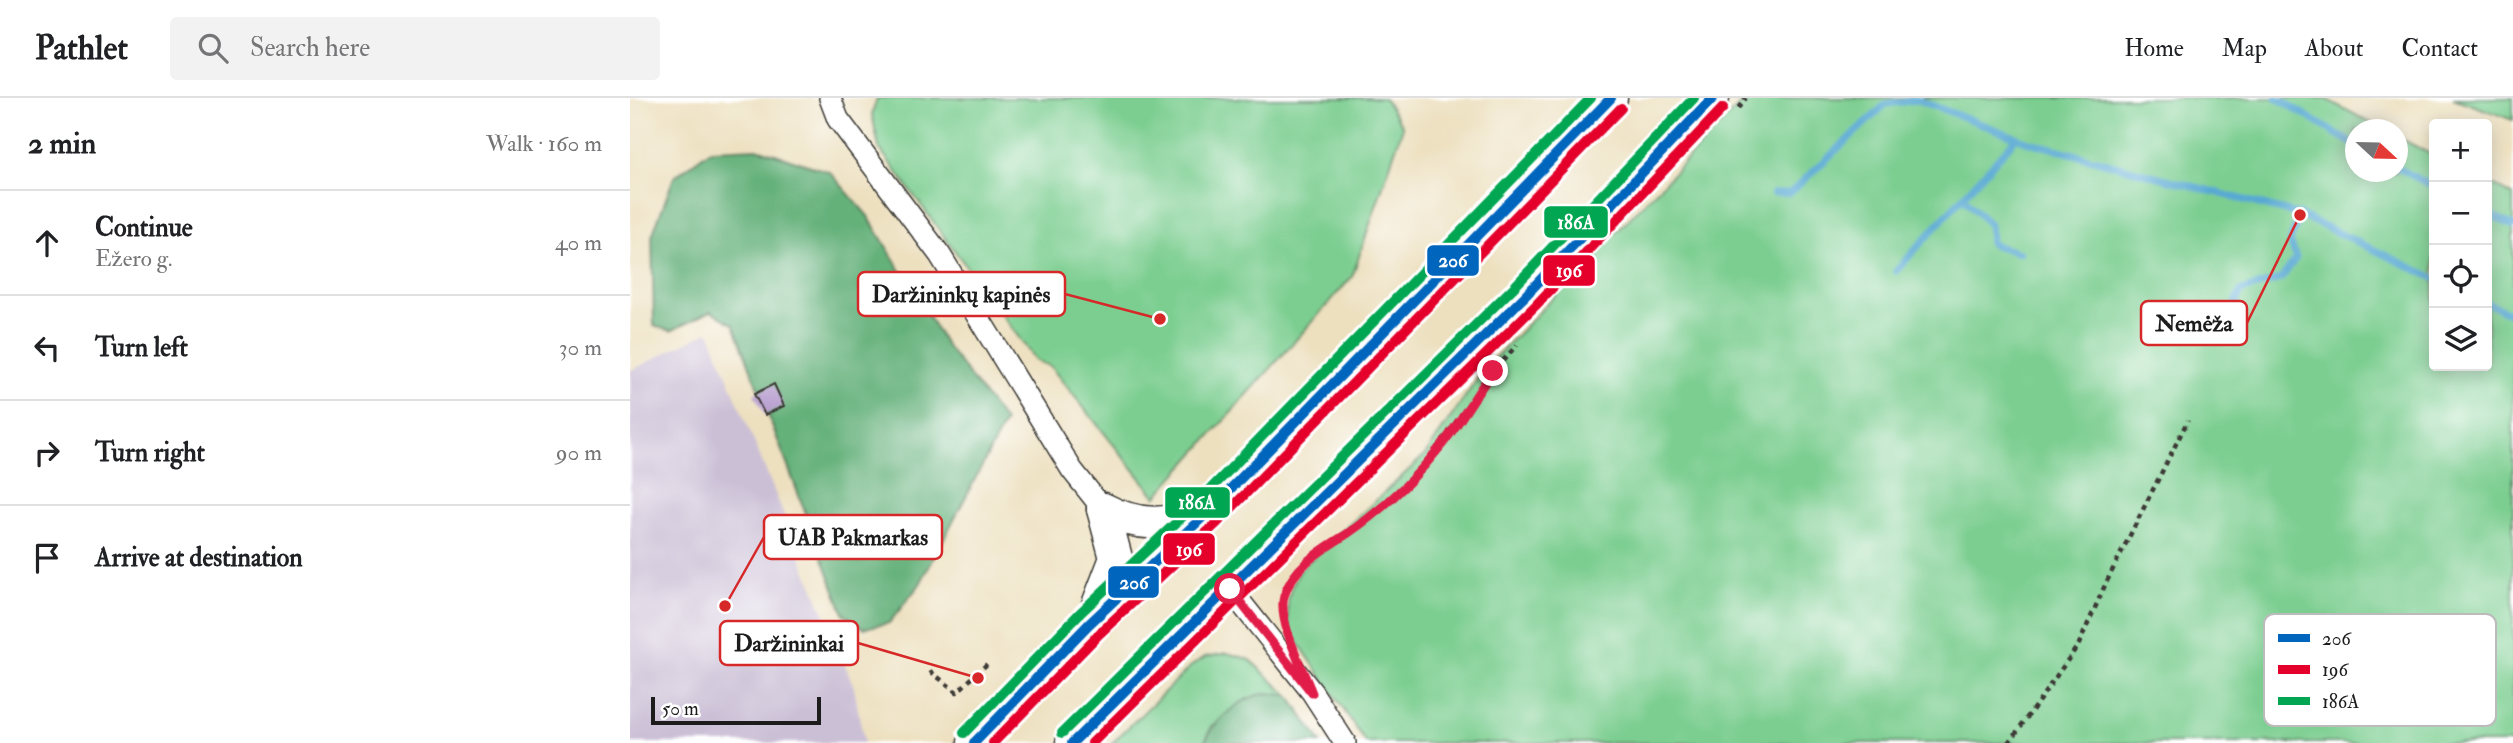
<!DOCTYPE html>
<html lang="en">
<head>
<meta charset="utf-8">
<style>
	:root { --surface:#fff; --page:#f2f2f2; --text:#202124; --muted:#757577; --line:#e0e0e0 }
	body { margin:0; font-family:"IM FELL Double Pica",serif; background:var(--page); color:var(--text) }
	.controls { position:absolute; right:21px; top:21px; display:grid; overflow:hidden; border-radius:7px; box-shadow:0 4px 18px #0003 }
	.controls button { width:63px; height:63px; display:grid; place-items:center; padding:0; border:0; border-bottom:2px solid var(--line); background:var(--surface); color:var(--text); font:35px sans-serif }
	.compass { position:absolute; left:1715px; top:21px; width:63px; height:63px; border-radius:50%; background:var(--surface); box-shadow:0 4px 18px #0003; rotate:112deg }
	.scale { position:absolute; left:21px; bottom:18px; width:170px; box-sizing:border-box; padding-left:7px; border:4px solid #1c1c1c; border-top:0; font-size:19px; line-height:24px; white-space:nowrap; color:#1c1c1c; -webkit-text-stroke:5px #fff; paint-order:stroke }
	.stop { position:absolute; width:21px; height:21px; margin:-16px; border:5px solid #e11d48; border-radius:50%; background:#fff }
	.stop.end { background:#e11d48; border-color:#fff; box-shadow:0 2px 7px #0008 }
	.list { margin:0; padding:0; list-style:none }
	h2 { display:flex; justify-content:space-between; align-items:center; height:91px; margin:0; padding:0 28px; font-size:30px }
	h2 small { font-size:23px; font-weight:400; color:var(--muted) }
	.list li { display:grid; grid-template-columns:46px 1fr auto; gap:21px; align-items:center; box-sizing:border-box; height:105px; padding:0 28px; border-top:2px solid var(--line) }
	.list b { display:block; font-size:26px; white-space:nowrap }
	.list p { margin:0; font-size:23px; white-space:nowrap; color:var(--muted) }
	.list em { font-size:23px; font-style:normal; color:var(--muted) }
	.icon { flex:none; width:38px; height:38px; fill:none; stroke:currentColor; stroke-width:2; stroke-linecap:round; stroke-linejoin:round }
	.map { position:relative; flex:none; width:1883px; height:645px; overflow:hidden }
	header { display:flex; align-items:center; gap:42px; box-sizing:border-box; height:98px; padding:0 35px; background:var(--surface); border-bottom:2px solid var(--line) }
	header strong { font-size:33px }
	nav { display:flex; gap:38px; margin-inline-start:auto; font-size:24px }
	.search { width:490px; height:63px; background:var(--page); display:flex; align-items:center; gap:18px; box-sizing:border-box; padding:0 24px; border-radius:7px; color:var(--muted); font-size:26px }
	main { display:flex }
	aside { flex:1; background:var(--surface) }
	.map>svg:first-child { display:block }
</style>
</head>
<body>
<header>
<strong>Pathlet</strong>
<div class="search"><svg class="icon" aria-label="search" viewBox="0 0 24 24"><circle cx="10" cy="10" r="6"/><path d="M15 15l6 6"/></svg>Search here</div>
<nav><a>Home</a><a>Map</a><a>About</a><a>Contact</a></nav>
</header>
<main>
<aside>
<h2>2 min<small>Walk · 160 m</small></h2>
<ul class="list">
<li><svg class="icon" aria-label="ahead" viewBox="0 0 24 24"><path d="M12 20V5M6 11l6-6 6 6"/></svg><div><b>Continue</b><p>Ežero g.</p></div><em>40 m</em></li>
<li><svg class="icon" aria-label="left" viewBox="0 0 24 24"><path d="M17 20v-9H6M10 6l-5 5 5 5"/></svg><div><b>Turn left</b></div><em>30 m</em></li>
<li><svg class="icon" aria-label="right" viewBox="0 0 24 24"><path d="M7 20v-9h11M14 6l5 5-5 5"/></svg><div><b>Turn right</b></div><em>90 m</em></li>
<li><svg class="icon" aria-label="arrive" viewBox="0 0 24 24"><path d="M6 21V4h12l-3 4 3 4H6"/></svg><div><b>Arrive at destination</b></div></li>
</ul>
</aside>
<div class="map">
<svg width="1883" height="645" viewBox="0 0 1883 645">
	<rect width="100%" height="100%" fill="#fff"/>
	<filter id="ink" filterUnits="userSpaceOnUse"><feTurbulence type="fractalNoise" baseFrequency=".0143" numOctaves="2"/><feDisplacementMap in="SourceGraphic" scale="14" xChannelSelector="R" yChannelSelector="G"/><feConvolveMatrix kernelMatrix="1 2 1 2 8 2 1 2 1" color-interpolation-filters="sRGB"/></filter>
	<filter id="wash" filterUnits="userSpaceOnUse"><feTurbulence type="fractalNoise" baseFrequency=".00686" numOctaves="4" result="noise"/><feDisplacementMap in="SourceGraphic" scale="28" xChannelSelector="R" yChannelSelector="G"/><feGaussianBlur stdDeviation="1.57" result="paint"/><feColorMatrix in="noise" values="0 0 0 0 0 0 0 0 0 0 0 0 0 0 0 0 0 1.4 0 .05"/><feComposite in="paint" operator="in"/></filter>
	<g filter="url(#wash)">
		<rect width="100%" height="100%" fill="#ede0bf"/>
		<path fill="#cbbfd5" d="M79 233 224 589 234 645H0V273Z"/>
		<g fill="#7cce90" stroke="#4c7556" stroke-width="2">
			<path d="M247 0H754L773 29 722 179 526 399 420 268 406 263 249 50 242 16Z"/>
			<path d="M1116 0H1694L1752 31 1726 32V74H1768V39L1804 58V268H1857V84L1883 97V645H736L660 532C655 508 658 490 672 470L795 357 855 270Z"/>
			<path d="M1823 0H1883V22Z"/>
			<path d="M597 555 619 561 659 598 637 595 582 628 574 645H482L560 569 575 559Z"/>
		</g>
		<g fill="#65b17a" stroke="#40664b" stroke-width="2">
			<path d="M127 50 200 74 238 118 315 246 375 324 290 486 259 525 234 530 214 516 104 227 81 213 41 233 24 228 22 138 44 79 81 52Z"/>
			<path d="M637 595 659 598 691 645H574C585 622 611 598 637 595Z"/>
		</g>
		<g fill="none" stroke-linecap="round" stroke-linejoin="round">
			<g stroke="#58a9d3" stroke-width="7">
				<path d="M1647 0 1726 48"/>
				<path d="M1768 70 1804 89"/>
				<path d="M1144 95H1160L1256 6 1288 2 1399 44 1670 117 1804 180"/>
				<path d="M1333 100 1360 127 1361 146 1390 155"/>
				<path d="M1857 115 1883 128"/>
				<path d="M1266 173 1386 40"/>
				<path d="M1857 205 1883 217"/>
				<path d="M1600 218 1611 193 1651 181 1666 160 1660 143 1670 117"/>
			</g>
		</g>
		<g id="blocks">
			<path fill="#b398cc" d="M144 286 154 308 135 317 124 296Z"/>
		</g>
	</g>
	<g filter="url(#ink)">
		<use href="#blocks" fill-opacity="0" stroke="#3b3934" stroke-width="2"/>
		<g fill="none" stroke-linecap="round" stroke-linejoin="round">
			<g stroke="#3b3934" stroke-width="24">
				<g id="minor">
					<path d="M200 0 208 21 310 157 442 372 473 411"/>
					<path d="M600 491 682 594 715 645"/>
				</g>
			</g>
			<g stroke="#3b3934" stroke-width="35">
				<g id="highway">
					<path d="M473 411C508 429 537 428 575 415"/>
					<path d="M466 512 486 460 473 411"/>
					<path d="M344 645 459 526 578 414 981 0"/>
					<path d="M442 645 896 197 1083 0"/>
				</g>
			</g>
			<g stroke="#3b3934" stroke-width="4.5" stroke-dasharray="5 5" stroke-linecap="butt">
				<path d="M1108 10 1116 0"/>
				<path d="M654 523C653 509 652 495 661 482 686 448 726 433 758 405 809 359 840 297 887 247"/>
				<path d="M300 573 327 594 358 565"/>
				<path d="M1379 645 1449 546 1476 485 1558 322"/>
			</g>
			<use href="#minor" stroke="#fff" stroke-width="21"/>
			<use href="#highway" stroke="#fff" stroke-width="32"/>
			<g stroke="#fff" stroke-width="16">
				<g id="bus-1">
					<path d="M344 645 459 526 578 414 981 0"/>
					<path d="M442 645 896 197 1083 0"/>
				</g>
			</g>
			<g stroke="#fff" stroke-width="16">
				<g id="bus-2">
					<path d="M363 645 469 536 588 424 991 10"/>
					<path d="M462 645 906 207 1093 10"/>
				</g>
			</g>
			<g stroke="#fff" stroke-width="16">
				<g id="bus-3">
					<path d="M334 635 449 516 568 404 961 0"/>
					<path d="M432 635 886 187 1064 0"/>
				</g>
			</g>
			<use href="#bus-1" stroke="#0065bd" stroke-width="10"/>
			<use href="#bus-2" stroke="#e4002b" stroke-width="10"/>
			<use href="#bus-3" stroke="#00a651" stroke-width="10"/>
		</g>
	</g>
	<g fill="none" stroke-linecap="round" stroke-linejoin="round" filter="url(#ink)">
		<path stroke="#e11d48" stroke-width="9" d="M600 491 682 595C673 571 647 523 654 498 663 468 692 452 717 436 752 412 784 382 811 348 830 325 845 297 863 273"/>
	</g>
	<rect x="1634" y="516" width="232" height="112" rx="10" fill="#fff" stroke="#bbb" stroke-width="2"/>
	<rect x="1648" y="536" width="32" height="8" fill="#0065bd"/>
	<rect x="1648" y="567" width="32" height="9" fill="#e4002b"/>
	<rect x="1648" y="599" width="32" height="8" fill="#00a651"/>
	<g font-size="19" fill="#1c1c1c">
		<text x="1692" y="547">206</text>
		<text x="1692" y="578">196</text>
		<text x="1692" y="610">186A</text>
	</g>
	<path fill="none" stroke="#d62828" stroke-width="2.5" d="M530 221L435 196M1670 117L1617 225M95 508L134 439M348 580L228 545"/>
	<g fill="#d62828" stroke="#fff" stroke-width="2.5">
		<circle cx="530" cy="221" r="7"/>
		<circle cx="1670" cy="117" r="7"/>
		<circle cx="95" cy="508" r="7"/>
		<circle cx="348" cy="580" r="7"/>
	</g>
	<g fill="#fff" stroke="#d62828" stroke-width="2.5">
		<rect x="228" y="174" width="207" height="44" rx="7"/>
		<rect x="1511" y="203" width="106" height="44" rx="7"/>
		<rect x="134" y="417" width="178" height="44" rx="7"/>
		<rect x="90" y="523" width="138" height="44" rx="7"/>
	</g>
	<g font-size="23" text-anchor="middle" font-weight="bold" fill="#1c1c1c">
		<text x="331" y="204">Daržininkų kapinės</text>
		<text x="1564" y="233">Nemėža</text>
		<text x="223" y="447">UAB Pakmarkas</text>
		<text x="159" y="553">Daržininkai</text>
	</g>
	<g stroke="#fff" stroke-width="2.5">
		<rect x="913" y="107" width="66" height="34" rx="7" fill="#00a651"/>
		<rect x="796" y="146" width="54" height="33" rx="7" fill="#0065bd"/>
		<rect x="912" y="156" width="54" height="33" rx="7" fill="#e4002b"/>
		<rect x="534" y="388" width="67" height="33" rx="7" fill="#00a651"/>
		<rect x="532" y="434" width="54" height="34" rx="7" fill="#e4002b"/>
		<rect x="477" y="467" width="53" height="34" rx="7" fill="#0065bd"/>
	</g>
	<g font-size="19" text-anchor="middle" font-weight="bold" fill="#fff">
		<text x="946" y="131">186A</text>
		<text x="823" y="169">206</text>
		<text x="939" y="179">196</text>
		<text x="567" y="411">186A</text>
		<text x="559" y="458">196</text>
		<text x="504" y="491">206</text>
	</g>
</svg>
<div class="controls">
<button>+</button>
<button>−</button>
<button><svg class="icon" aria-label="locate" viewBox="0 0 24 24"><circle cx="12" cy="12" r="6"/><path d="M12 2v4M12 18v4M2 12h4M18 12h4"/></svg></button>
<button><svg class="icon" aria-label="layers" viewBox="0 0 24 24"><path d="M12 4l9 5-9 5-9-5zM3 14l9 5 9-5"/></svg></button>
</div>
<svg class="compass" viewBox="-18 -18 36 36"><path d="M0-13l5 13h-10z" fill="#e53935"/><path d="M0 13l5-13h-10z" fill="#757577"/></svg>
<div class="scale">50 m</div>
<div class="stop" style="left:600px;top:491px"></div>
<div class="stop end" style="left:863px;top:273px"></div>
</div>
</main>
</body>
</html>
